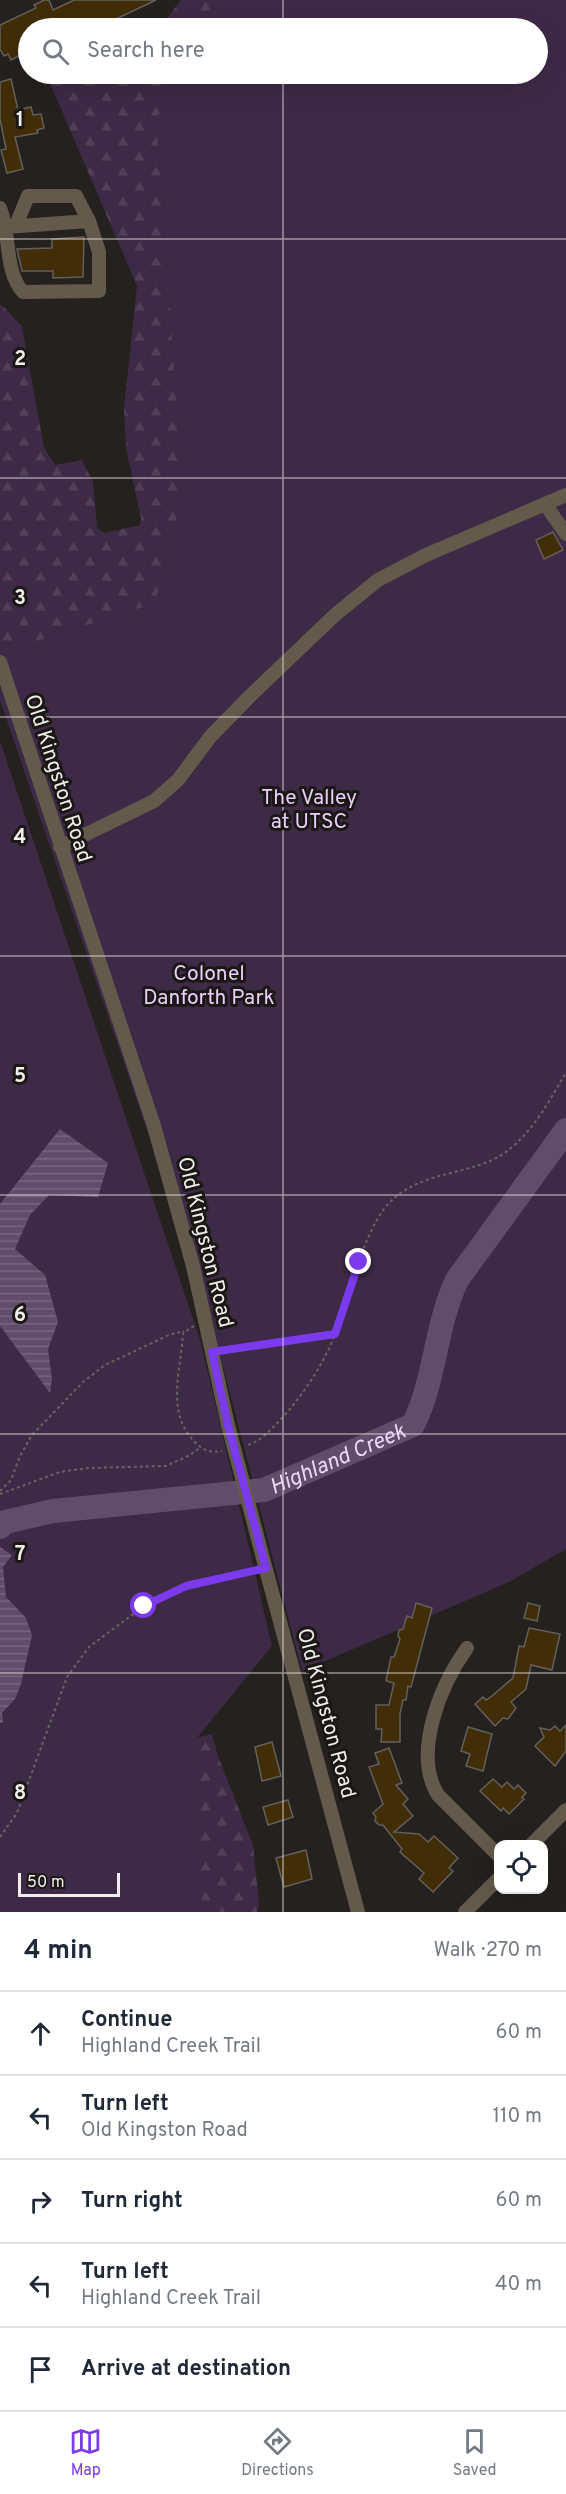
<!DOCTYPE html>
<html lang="en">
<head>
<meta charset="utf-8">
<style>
	:root { --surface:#fff; --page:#f6f6f7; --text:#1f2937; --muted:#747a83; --line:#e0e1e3; --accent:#7c3aed }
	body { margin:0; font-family:Overpass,sans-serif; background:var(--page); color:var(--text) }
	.controls { position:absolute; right:18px; bottom:18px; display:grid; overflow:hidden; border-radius:12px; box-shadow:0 6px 24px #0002 }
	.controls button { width:54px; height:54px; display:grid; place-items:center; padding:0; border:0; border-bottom:2px solid var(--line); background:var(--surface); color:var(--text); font:30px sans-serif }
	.scale { position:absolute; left:18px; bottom:15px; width:102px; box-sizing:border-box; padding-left:6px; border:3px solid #f0eeec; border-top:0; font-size:16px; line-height:21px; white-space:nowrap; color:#f0eeec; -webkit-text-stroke:4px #1a1815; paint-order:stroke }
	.stop { position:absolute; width:18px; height:18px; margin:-14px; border:4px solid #7c3aed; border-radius:50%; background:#fff }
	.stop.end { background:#7c3aed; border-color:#fff; box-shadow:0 2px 6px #0008 }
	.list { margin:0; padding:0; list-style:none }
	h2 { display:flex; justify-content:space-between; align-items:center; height:78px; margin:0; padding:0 24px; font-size:26px }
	h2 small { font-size:20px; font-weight:400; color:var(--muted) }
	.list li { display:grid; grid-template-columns:39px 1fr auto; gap:18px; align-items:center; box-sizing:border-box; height:84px; padding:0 24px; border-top:2px solid var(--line) }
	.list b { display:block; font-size:22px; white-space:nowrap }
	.list p { margin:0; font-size:20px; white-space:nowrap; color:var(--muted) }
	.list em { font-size:20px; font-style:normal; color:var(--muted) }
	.icon { flex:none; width:33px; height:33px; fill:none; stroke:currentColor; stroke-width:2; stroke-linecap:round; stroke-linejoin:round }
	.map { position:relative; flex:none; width:566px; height:1912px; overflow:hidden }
	.search { position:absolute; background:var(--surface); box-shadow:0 6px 24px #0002; left:18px; right:18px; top:18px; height:66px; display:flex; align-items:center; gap:15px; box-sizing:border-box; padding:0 21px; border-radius:33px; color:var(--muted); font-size:22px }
	.sheet { height:498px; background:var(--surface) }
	nav { display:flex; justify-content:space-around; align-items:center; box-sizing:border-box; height:84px; border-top:2px solid var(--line); background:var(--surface); font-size:16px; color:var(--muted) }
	nav a { display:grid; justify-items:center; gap:3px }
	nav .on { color:var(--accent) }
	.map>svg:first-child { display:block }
</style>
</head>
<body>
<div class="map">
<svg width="566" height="1912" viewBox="0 0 566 1912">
	<defs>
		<pattern id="forest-firs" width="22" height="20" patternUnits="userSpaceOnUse" patternTransform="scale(1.5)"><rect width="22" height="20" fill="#3e2a47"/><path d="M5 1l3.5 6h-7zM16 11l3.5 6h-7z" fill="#513f59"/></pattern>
		<pattern id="water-rules" width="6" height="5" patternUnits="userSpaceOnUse" patternTransform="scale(1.5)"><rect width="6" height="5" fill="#614c6b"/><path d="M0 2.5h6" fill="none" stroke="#786680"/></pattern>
	</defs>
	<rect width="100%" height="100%" fill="#24211e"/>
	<g fill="url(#forest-firs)">
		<path d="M181 0H340L325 28H160Z"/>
		<path d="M58 74H319L339 600 0 673V305L4 307 22 327 44 448 55 465 82 460 93 482 97 528 105 533 140 525 141 518 126 448 124 408 137 286 49 81Z"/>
		<path d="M212 1734 218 1756 253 1845 259 1904 257 1912H36L143 1750Z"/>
	</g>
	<g fill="#3e2a47">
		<path d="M215 0H566V1549L509 1582 302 1671 208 1309 0 700V653L155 603 183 493 156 120 179 74H538V28H201Z"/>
		<path d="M0 741 201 1343 272 1646 192 1744 202 1905 198 1912H0Z"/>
	</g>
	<g fill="url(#water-rules)">
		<path d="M60 1129 108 1163 98 1197 49 1195 30 1215 15 1249 45 1275 58 1322 48 1349 52 1379 50 1393 0 1326V1204Z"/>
		<path d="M0 1547 12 1555 3 1567 6 1597 26 1618 32 1635 21 1684 15 1699 2 1713 3 1722 0 1723Z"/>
	</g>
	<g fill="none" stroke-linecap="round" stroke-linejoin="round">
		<path stroke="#614c6b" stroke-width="24" id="s1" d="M0 1527 5 1522 53 1511 264 1490 413 1425C436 1379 435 1326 457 1280L566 1130"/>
	</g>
	<g fill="#412e09" stroke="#63605c" stroke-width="1.5">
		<path d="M44 0H49L53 10 74 0H156L97 28H28V51L11 60 8 54 4 56 0 49V25L36 8 34 5Z"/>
		<path d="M11 79 18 110 31 107 33 115 41 114 44 128 37 130 38 133 15 137 23 169 7 173 1 150 6 149 0 119V82Z"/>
		<path d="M84 237 83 277 53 278V271H22L17 249 52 248V239Z"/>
		<path d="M553 532 563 550 544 559 536 540Z"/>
		<path d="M416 1603 432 1608 411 1687 408 1686 406 1700H403L400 1714V1742H381L382 1729H376V1705H389L394 1683 386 1681 391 1657H394L400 1639 398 1636 399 1630 403 1629 407 1616 412 1618Z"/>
		<path d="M528 1603 540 1606 537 1621 524 1618Z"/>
		<path d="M529 1628 560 1634 552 1670 531 1665 526 1689 511 1702 516 1708 508 1719 503 1718 495 1726 475 1704 483 1697 486 1700 492 1696 513 1678 519 1646 524 1647Z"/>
		<path d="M566 1725V1751L555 1766 535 1746 544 1737 540 1728 550 1730 555 1726 560 1731Z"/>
		<path d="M468 1727 492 1734 483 1771 466 1766 470 1754 461 1751Z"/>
		<path d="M272 1742 281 1776 262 1781 255 1747Z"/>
		<path d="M389 1748 402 1783 396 1785 408 1799 403 1804 413 1816 394 1832 419 1834 428 1842 434 1836 458 1858 449 1868 453 1871 433 1892 419 1879 424 1873 400 1852 402 1849 383 1825H379L375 1821 376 1817 373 1813 383 1804 369 1767 379 1764 375 1753Z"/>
		<path d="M493 1779 502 1787 507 1782 514 1789 518 1785 526 1793 522 1797 524 1799 509 1814 503 1808 501 1811 480 1791Z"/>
		<path d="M288 1800 293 1817 268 1825 263 1807Z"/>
		<path d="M306 1850 312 1879 284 1887 276 1858Z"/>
	</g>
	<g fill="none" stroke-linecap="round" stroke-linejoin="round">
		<g stroke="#666461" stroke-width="2" stroke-dasharray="3 3" stroke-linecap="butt">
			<path d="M194 1326 183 1333C181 1369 166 1411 193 1440 201 1449 210 1454 222 1451"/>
			<path d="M225 1350 335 1334"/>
			<path d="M248 1445C263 1440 272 1428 283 1417 308 1389 329 1355 341 1319 354 1283 361 1241 384 1209 410 1175 454 1176 490 1161 525 1146 548 1104 566 1072"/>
			<path d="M0 1491 11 1480 20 1456 32 1435 83 1382 105 1365 169 1335 184 1331"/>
			<path d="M0 1494 60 1472 88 1468 166 1466 188 1456 200 1448"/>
			<path d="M0 1837 17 1813 67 1677 89 1647 144 1606 186 1586 252 1572"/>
		</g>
		<g stroke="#635a4b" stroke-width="14">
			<path d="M0 208C11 235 4 271 23 292L99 291V252L89 221 6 227"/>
			<path d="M16 225 28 196H76L89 221"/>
			<path d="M545 504 566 534"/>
			<path d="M0 662 154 1126 193 1266 228 1425"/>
			<path d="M60 847 154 801 178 780 210 737 250 696 336 614 378 580 426 555 566 495"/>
			<path d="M264 1562 358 1912"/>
			<path d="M467 1648C441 1684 412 1753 438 1795L498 1855"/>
			<path d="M532 1844 566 1810"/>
			<path d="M465 1912 498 1879"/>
		</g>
		<path stroke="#635a4b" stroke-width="14" d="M228 1425 264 1562"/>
	</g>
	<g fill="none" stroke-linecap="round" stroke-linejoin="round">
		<path stroke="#7c3aed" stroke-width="8" d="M144 1606 186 1586 266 1568 228 1425 212 1352 335 1334 359 1262"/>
	</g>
	<path fill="none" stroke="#f0eeec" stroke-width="1.5" stroke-opacity="0.55" d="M283 0V28M283 74V1912M0 239H566M0 478H566M0 717H566M0 956H566M0 1195H566M0 1434H566M0 1673H566"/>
	<g text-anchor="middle" stroke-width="6" stroke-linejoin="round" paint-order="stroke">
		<g font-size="21" fill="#f0eeec" stroke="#1a1815">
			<text transform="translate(59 778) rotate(72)" y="7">Old Kingston Road</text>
			<text transform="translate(206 1242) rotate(76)" y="7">Old Kingston Road</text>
			<text transform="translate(327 1713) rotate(75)" y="7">Old Kingston Road</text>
		</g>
		<g font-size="21" fill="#eccdfb" stroke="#1a1815">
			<text x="309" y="804">The Valley<tspan x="309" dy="24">at UTSC</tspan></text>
			<text x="209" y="980">Colonel<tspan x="209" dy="24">Danforth Park</tspan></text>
		</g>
		<g font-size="22" font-style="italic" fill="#eed7f9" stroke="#1a1815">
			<text dy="8" stroke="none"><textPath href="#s1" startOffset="348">Highland Creek</textPath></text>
		</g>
	</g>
	<g font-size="20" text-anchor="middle" font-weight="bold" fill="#f0eeec" stroke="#1a1815" stroke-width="6" stroke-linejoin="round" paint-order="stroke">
		<text x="20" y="126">1</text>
		<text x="20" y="365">2</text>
		<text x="20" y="604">3</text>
		<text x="20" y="843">4</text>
		<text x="20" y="1082">5</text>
		<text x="20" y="1321">6</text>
		<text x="20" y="1560">7</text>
		<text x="20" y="1799">8</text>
	</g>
</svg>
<div class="controls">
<button><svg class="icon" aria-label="locate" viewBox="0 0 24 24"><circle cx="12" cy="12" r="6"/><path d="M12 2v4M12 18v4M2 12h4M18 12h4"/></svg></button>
</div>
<div class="scale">50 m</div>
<div class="stop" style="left:144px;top:1606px"></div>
<div class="stop end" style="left:359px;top:1262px"></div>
<div class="search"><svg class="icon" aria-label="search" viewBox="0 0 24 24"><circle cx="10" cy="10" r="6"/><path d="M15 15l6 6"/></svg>Search here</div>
</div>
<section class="sheet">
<h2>4 min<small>Walk · 270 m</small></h2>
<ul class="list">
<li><svg class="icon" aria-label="ahead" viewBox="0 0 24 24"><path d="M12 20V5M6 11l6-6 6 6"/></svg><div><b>Continue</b><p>Highland Creek Trail</p></div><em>60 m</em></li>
<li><svg class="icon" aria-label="left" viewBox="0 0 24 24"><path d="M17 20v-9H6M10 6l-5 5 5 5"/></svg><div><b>Turn left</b><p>Old Kingston Road</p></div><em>110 m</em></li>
<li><svg class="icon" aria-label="right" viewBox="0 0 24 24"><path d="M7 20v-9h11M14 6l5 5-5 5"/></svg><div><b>Turn right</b></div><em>60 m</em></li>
<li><svg class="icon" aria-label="left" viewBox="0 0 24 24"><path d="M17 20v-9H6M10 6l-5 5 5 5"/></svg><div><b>Turn left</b><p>Highland Creek Trail</p></div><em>40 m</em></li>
<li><svg class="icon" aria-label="arrive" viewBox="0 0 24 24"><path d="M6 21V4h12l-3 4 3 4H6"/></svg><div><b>Arrive at destination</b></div></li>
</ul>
</section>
<nav>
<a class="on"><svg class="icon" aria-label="map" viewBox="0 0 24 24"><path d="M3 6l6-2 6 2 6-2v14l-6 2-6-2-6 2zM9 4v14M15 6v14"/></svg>Map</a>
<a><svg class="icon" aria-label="directions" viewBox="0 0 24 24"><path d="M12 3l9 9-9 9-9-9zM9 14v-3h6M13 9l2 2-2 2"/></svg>Directions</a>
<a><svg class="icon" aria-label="saved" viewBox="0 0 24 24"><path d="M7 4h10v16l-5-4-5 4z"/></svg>Saved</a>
</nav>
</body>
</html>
